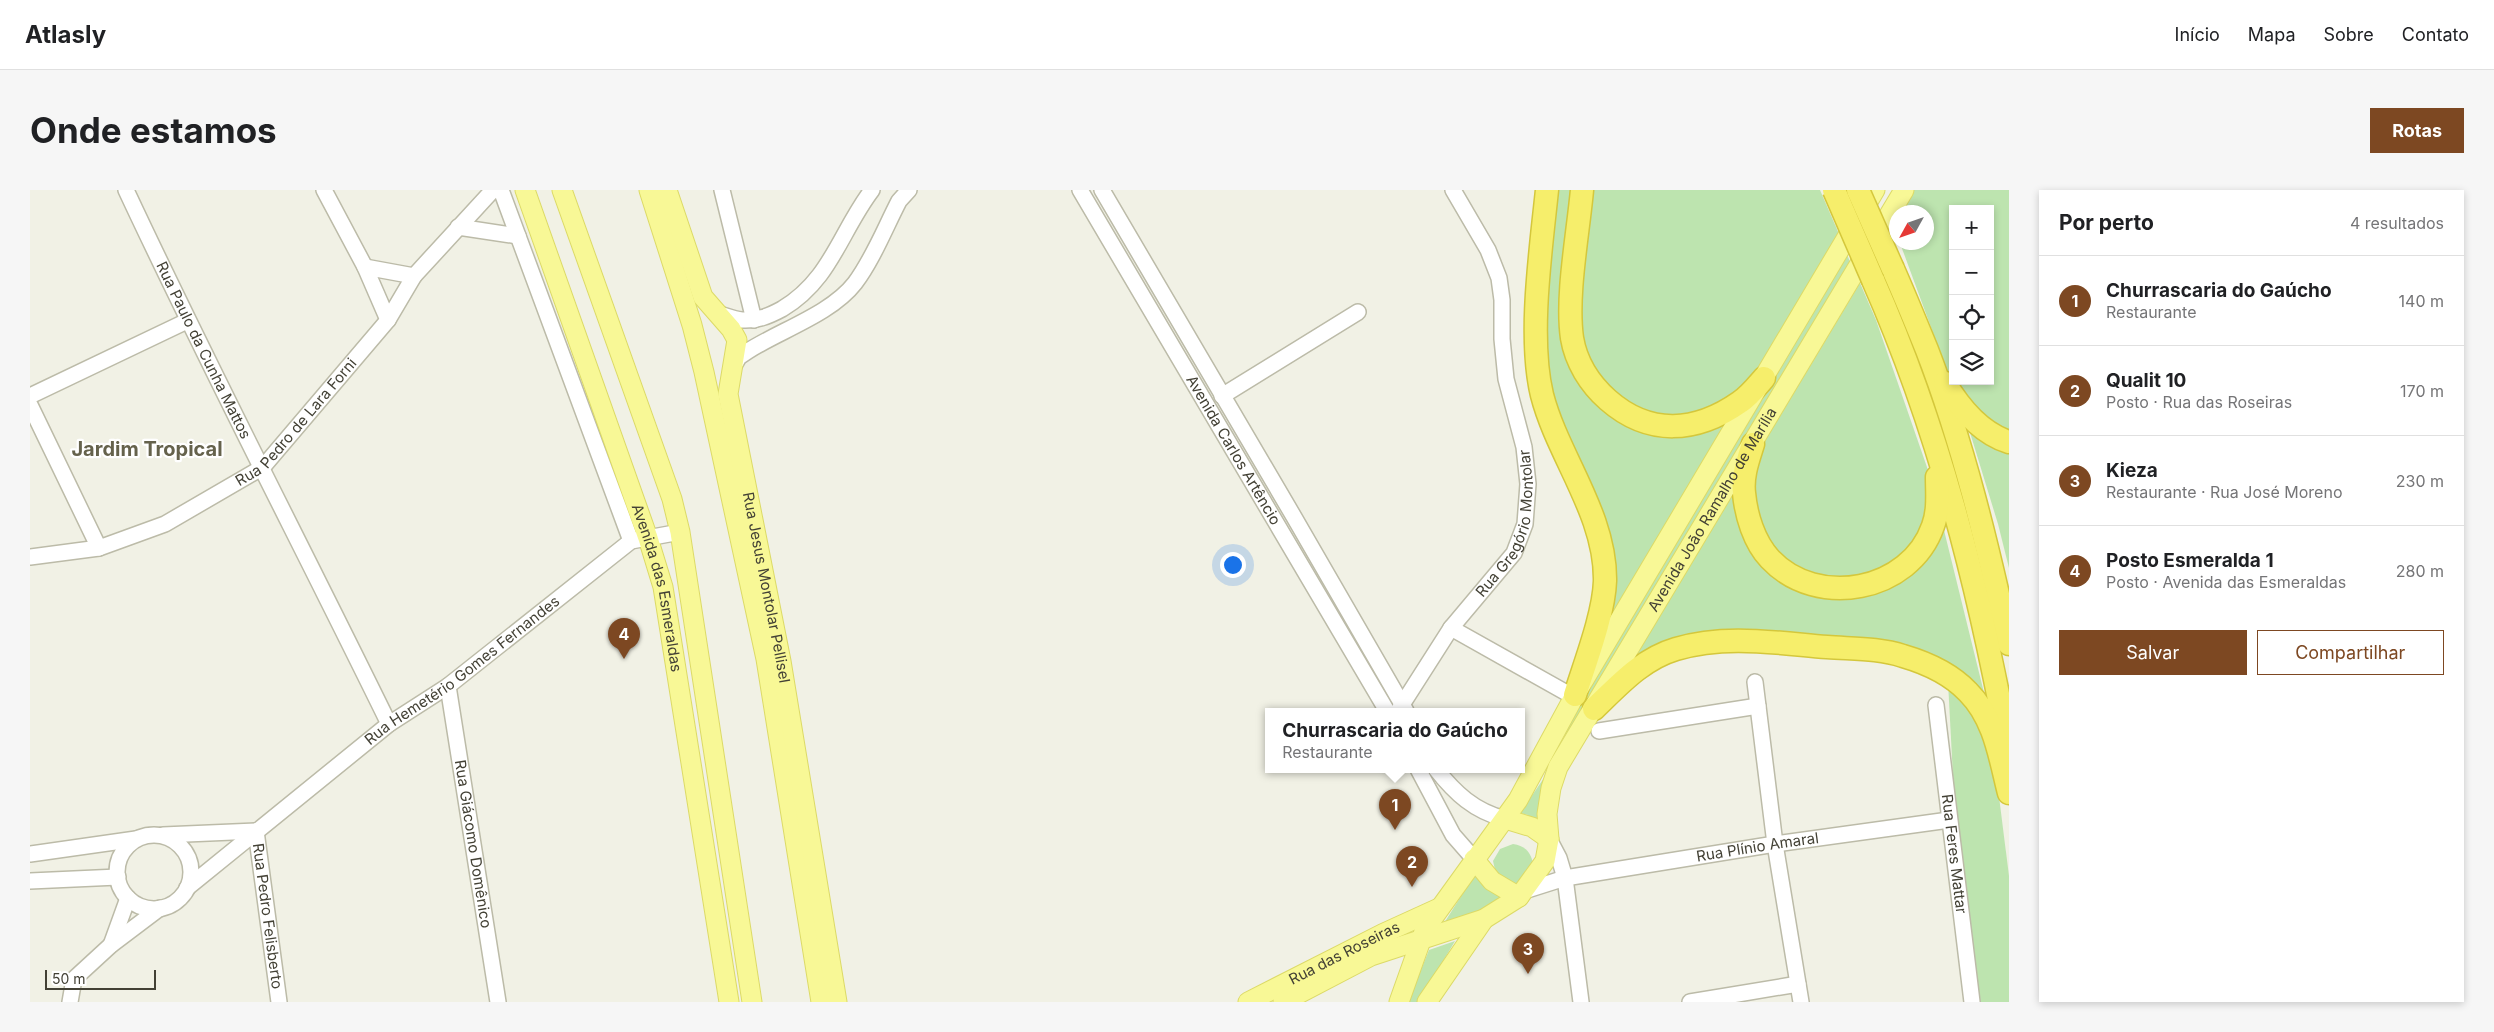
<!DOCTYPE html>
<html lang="pt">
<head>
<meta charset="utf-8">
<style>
	:root { --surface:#fff; --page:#f6f6f6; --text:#202124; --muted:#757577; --line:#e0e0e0; --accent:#7d4822 }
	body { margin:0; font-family:Inter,sans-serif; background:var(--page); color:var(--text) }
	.controls { position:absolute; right:15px; top:15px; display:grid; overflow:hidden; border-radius:0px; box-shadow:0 2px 8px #0003 }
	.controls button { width:45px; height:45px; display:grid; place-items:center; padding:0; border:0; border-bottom:1px solid var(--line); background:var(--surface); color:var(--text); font:25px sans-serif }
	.compass { position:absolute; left:1859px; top:15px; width:45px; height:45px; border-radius:50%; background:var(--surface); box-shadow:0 2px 8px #0003; rotate:230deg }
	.scale { position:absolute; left:15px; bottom:12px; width:111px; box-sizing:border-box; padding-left:5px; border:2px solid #434135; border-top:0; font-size:14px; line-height:18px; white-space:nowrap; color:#434135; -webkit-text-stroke:4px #fff; paint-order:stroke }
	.you { position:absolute; left:1202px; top:374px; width:18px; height:18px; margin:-12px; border:4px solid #fff; border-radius:50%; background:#1a73e8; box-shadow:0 0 0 8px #1a73e833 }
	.badge { display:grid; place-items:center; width:32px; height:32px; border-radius:50%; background:var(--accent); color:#fff; font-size:16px; font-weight:700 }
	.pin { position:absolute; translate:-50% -41px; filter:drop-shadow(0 1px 2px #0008) }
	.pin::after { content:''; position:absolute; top:26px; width:18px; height:15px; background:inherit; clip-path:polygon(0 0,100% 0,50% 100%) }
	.popup { position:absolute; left:1235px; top:518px; width:260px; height:65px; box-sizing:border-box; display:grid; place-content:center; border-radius:0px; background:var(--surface); filter:drop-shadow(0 1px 4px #0005); font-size:16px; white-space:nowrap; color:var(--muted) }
	.popup b { font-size:19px; color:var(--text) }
	.popup::after { content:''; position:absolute; left:50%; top:100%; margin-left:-10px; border:10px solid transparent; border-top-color:var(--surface) }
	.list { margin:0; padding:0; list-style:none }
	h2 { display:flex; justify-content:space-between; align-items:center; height:65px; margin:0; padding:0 20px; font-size:21px }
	h2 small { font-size:16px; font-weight:400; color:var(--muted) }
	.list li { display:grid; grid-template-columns:32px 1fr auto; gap:15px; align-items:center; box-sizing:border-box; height:90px; padding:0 20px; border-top:1px solid var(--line) }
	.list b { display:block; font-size:19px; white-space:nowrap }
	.list p { margin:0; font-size:16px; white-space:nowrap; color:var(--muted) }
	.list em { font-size:16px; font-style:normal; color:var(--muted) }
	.actions { display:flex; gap:10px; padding:15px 20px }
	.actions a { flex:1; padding:11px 0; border:1px solid var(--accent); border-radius:0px; text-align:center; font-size:18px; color:var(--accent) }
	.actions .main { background:var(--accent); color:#fff }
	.icon { flex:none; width:28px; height:28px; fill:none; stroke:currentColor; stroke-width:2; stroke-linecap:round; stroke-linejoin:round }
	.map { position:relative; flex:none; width:1979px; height:812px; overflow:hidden; border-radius:0px }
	header { display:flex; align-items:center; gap:30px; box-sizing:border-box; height:70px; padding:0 25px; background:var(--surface); border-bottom:1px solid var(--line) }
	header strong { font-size:24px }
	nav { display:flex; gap:28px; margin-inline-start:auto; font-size:18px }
	.intro { display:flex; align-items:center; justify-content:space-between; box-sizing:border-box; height:120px; padding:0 30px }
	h1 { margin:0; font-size:35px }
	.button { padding:12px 22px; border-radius:0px; background:var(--accent); color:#fff; font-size:18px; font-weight:700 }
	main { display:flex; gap:30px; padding:0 30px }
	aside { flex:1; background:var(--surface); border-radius:0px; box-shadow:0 2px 8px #0003 }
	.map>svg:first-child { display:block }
</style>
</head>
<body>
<header>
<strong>Atlasly</strong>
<nav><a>Início</a><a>Mapa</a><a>Sobre</a><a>Contato</a></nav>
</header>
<div class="intro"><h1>Onde estamos</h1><a class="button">Rotas</a></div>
<main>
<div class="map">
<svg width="1979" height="812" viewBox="0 0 1979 812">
	<rect width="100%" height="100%" fill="#f1f1e5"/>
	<g fill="#bde4af" fill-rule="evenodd">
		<path d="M1522 0H1547L1538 154 1607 235 1705 222 1564 461 1579 400 1528 238 1512 156Z"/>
		<path d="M1555 0H1790L1809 44 1730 181 1693 218 1629 231 1569 195 1544 132Z"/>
		<path d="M1883 0H1979V250L1962 241 1920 189 1870 53 1896 52V22H1869ZM1923 19H1960V191H1923Z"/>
		<path d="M1816 62 1821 74 1538 546 1535 544 1556 502Z"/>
		<path d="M1830 93 1846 130 1899 283 1902 303 1888 356 1825 394 1768 384 1726 337 1724 269Z"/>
		<path d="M1938 236 1979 261V378L1968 334Z"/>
		<path d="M1708 296 1732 371 1835 405 1911 328 1958 519 1913 476 1708 445 1597 479Z"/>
		<path d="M1918 492 1943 516 1966 583 1979 686V812H1950L1925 624Z"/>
		<path d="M1516 585 1512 635 1498 625 1490 623Z"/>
		<path d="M1483 654C1495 656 1501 662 1503 674L1489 693 1483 694 1466 684 1463 671 1470 659Z"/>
		<path d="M1445 684C1454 695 1463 704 1476 709L1411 738Z"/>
		<path d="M1425 751 1389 812H1378L1399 760Z"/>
	</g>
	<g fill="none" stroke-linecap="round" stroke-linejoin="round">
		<g stroke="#bcbba8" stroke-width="18">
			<g id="minor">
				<path id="s1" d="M96 0C180 180 272 356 359 534"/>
				<path d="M294 0 335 77 358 130"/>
				<path d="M471 0 601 351"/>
				<path d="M692 0 724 130"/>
				<path id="s2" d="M1050 0 1357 521"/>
				<path d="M1072 0 1264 327 1376 521"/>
				<path d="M428 37 488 46"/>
				<path d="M335 77 384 86"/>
				<path d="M686 123C694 125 703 129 712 130 727 131 739 126 752 119 801 90 810 42 842 0"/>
				<path d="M702 179 709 167 718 161C751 140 801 124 825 93 843 69 855 38 869 11L879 0"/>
				<path d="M0 206 157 131"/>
				<path d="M1192 206 1328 122"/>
				<path d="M0 215 69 358"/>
				<path id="s3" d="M0 367 69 358 135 334 233 277 358 130 384 86 463 0"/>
				<path d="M1421 438 1535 502"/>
				<path d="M1725 492 1745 654 1771 812"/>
				<path id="s4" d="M418 496 468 812"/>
				<path id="s5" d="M1906 515 1942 812"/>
				<path id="s6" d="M1368 521 1421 438 1484 363 1495 334 1498 294 1494 257 1476 189 1472 149V110L1469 88 1458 60 1423 0"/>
				<path d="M1569 541 1728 516"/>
				<path d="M1388 579 1423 645 1444 669"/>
				<path d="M1406 579C1425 603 1444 621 1475 629"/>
				<path id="s7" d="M226 641 249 812"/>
				<path d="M133 645 226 641"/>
				<circle cx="124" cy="682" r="37"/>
				<path d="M1519 649 1529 668 1535 688 1551 812"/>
				<path d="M0 664 106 649"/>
				<path d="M0 691 88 687"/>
				<path id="s8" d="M157 698 359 534 418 496 601 351 650 342"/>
				<path id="s9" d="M1494 701 1535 688 1745 654 1919 630"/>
				<path d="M81 755 98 708"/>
				<path d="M40 812 44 789 81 755 130 718"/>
				<path d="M1660 812 1768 794"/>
			</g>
		</g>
		<g stroke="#dcda67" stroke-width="21">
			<g id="major">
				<path id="s10" d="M495 0 618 348 633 397 699 812"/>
				<path d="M532 0 642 309 650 342 722 812"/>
				<path d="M619 0 662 135 674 182 736 469 791 812"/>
				<path id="s11" d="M637 0 673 107 701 139 707 150 698 204 751 471 807 812"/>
				<path d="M1475 629 1502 637 1519 649"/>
				<path d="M1444 669 1462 691 1489 707"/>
				<path id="s12" d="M1218 812 1352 744 1409 718"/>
				<path id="s13" d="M1253 812 1341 766 1454 729 1489 707 1515 671 1519 649 1517 624 1521 598 1528 577 1874 0"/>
				<path d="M1369 812 1395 739 1488 610 1545 505 1845 0"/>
				<path d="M1397 812 1454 729"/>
			</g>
		</g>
		<g stroke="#d4c73c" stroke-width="25">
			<g id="highway">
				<path d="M1517 0C1511 59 1498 147 1512 205 1528 267 1576 324 1575 391 1574 424 1555 473 1545 505"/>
				<path d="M1552 0C1548 44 1536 106 1542 148 1546 172 1560 194 1578 210 1619 246 1666 243 1710 212 1719 206 1727 196 1734 188"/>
				<path d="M1863 79C1875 106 1886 133 1897 160 1933 253 1958 357 1979 454"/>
				<path d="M1843 90C1908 237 1948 394 1977 551"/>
				<path d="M1915 193C1930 218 1950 243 1979 252"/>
				<path d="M1723 254C1718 270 1712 286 1714 303 1716 325 1724 352 1740 369 1787 419 1880 402 1903 336 1909 320 1907 303 1907 287"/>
				<path d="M1564 519C1589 495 1612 469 1646 459 1695 444 1747 453 1797 457 1822 459 1849 458 1873 466 1897 473 1921 484 1938 502 1965 529 1970 568 1979 603"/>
			</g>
		</g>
		<use href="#minor" stroke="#fff" stroke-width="15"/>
		<use href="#major" stroke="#f8f896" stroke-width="19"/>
		<use href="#highway" stroke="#f6ee6b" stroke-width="22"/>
		<g stroke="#d4c73c" stroke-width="25" stroke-linecap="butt">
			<g id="highway-bridge">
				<path d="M1804 0 1843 90"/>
				<path d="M1828 0 1863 79"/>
			</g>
		</g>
		<use href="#highway-bridge" stroke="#f6ee6b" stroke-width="22"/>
	</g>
	<g text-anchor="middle" stroke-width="4.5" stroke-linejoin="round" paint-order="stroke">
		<g font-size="15" fill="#434135" stroke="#fff">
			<text dy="5" stroke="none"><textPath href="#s1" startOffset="178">Rua Paulo da Cunha Mattos</textPath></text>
			<text dy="5" stroke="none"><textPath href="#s3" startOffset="308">Rua Pedro de Lara Forni</textPath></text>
			<text dy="5" stroke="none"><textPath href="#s2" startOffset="302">Avenida Carlos Artêncio</textPath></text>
			<text dy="5" stroke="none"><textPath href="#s13" startOffset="700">Avenida João Ramalho de Marília</textPath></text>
			<text dy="5" stroke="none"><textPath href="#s6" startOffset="222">Rua Gregório Montolar</textPath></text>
			<text dy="5" stroke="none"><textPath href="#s11" startOffset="420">Rua Jesus Montolar Pellisel</textPath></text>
			<text dy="5" stroke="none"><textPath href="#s10" startOffset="420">Avenida das Esmeraldas</textPath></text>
			<text dy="5" stroke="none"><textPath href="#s8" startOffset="351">Rua Hemetério Gomes Fernandes</textPath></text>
			<text dy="5" stroke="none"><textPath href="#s4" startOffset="160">Rua Giácomo Domênico</textPath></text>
			<text dy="5" stroke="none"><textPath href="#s9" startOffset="238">Rua Plínio Amaral</textPath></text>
			<text dy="5" stroke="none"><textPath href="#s5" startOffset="150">Rua Feres Mattar</textPath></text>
			<text dy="5" stroke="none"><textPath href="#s7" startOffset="86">Rua Pedro Felisberto</textPath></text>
			<text dy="5" stroke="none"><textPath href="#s12" startOffset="108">Rua das Roseiras</textPath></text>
		</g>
		<g font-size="20" font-weight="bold" fill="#65624c" stroke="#fff">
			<text x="117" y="266">Jardim Tropical</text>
		</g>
	</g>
</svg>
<div class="controls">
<button>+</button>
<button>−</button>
<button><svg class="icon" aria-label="locate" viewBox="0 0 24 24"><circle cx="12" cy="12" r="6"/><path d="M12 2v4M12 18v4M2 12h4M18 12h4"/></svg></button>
<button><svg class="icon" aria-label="layers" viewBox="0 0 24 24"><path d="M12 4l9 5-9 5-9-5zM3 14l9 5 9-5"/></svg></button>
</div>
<svg class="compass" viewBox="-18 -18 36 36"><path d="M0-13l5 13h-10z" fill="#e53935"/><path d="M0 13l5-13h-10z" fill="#757577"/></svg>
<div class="scale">50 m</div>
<div class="you"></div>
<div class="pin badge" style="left:1365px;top:640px">1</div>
<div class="popup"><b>Churrascaria do Gaúcho</b>Restaurante</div>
<div class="pin badge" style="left:1382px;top:697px">2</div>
<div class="pin badge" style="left:1498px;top:784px">3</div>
<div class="pin badge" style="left:594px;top:469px">4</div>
</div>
<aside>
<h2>Por perto<small>4 resultados</small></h2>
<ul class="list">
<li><span class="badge">1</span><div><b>Churrascaria do Gaúcho</b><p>Restaurante</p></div><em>140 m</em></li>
<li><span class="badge">2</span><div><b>Qualit 10</b><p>Posto · Rua das Roseiras</p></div><em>170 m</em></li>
<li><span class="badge">3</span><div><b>Kieza</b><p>Restaurante · Rua José Moreno</p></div><em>230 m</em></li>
<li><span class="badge">4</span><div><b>Posto Esmeralda 1</b><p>Posto · Avenida das Esmeraldas</p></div><em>280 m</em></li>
</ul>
<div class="actions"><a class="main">Salvar</a><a>Compartilhar</a></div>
</aside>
</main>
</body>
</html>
